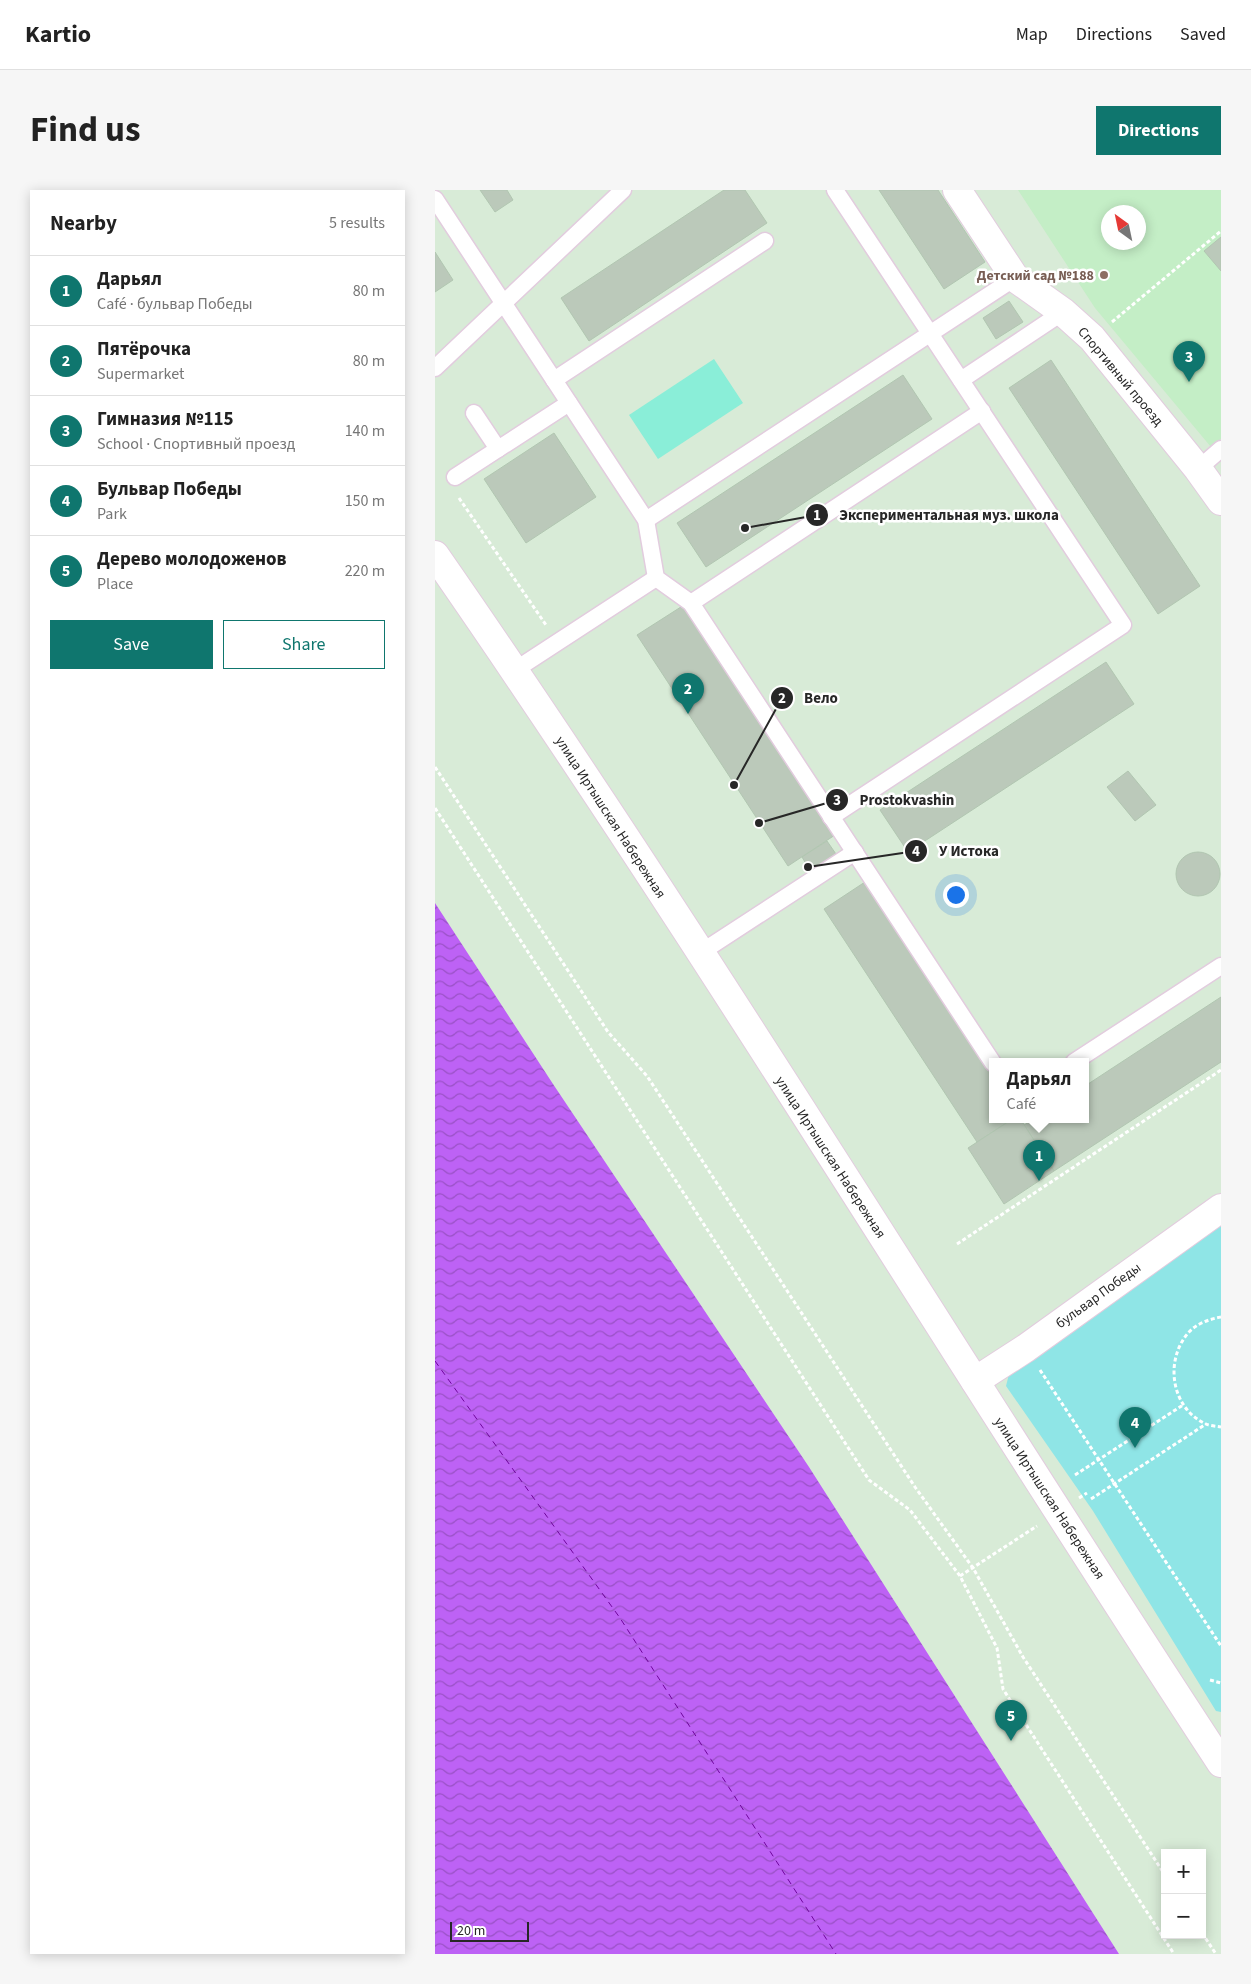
<!DOCTYPE html>
<html lang="en">
<head>
<meta charset="utf-8">
<style>
	:root { --surface:#fff; --page:#f6f6f6; --text:#222; --muted:#767676; --line:#e0e0e0; --accent:#0f766e }
	body { margin:0; font-family:"Source Sans 3",sans-serif; background:var(--page); color:var(--text) }
	.controls { position:absolute; right:15px; bottom:15px; display:grid; overflow:hidden; border-radius:0px; box-shadow:0 2px 12px #0003 }
	.controls button { width:45px; height:45px; display:grid; place-items:center; padding:0; border:0; border-bottom:1px solid var(--line); background:var(--surface); color:var(--text); font:25px sans-serif }
	.compass { position:absolute; left:666px; top:15px; width:45px; height:45px; border-radius:50%; background:var(--surface); box-shadow:0 2px 12px #0003; rotate:327deg }
	.scale { position:absolute; left:15px; bottom:12px; width:79px; box-sizing:border-box; padding-left:5px; border:2px solid #272727; border-top:0; font-size:14px; line-height:18px; white-space:nowrap; color:#272727; -webkit-text-stroke:4px #fff; paint-order:stroke }
	.you { position:absolute; left:520px; top:704px; width:18px; height:18px; margin:-12px; border:4px solid #fff; border-radius:50%; background:#1a73e8; box-shadow:0 0 0 8px #1a73e833 }
	.badge { display:grid; place-items:center; width:32px; height:32px; border-radius:50%; background:var(--accent); color:#fff; font-size:16px; font-weight:700 }
	.pin { position:absolute; translate:-50% -41px; filter:drop-shadow(0 1px 2px #0008) }
	.pin::after { content:''; position:absolute; top:26px; width:18px; height:15px; background:inherit; clip-path:polygon(0 0,100% 0,50% 100%) }
	.popup { position:absolute; left:554px; top:868px; width:100px; height:65px; box-sizing:border-box; display:grid; place-content:center; border-radius:0px; background:var(--surface); filter:drop-shadow(0 1px 4px #0005); font-size:16px; white-space:nowrap; color:var(--muted) }
	.popup b { font-size:19px; color:var(--text) }
	.popup::after { content:''; position:absolute; left:50%; top:100%; margin-left:-10px; border:10px solid transparent; border-top-color:var(--surface) }
	.list { margin:0; padding:0; list-style:none }
	h2 { display:flex; justify-content:space-between; align-items:center; height:65px; margin:0; padding:0 20px; font-size:21px }
	h2 small { font-size:16px; font-weight:400; color:var(--muted) }
	.list li { display:grid; grid-template-columns:32px 1fr auto; gap:15px; align-items:center; box-sizing:border-box; height:70px; padding:0 20px; border-top:1px solid var(--line) }
	.list b { display:block; font-size:19px; white-space:nowrap }
	.list p { margin:0; font-size:16px; white-space:nowrap; color:var(--muted) }
	.list em { font-size:16px; font-style:normal; color:var(--muted) }
	.actions { display:flex; gap:10px; padding:15px 20px }
	.actions a { flex:1; padding:11px 0; border:1px solid var(--accent); border-radius:0px; text-align:center; font-size:18px; color:var(--accent) }
	.actions .main { background:var(--accent); color:#fff }
	.map { position:relative; flex:none; width:786px; height:1764px; overflow:hidden; border-radius:0px }
	header { display:flex; align-items:center; gap:30px; box-sizing:border-box; height:70px; padding:0 25px; background:var(--surface); border-bottom:1px solid var(--line) }
	header strong { font-size:24px }
	nav { display:flex; gap:28px; margin-inline-start:auto; font-size:18px }
	.intro { display:flex; align-items:center; justify-content:space-between; box-sizing:border-box; height:120px; padding:0 30px }
	h1 { margin:0; font-size:35px }
	.button { padding:12px 22px; border-radius:0px; background:var(--accent); color:#fff; font-size:18px; font-weight:700 }
	main { display:flex; gap:30px; padding:0 30px }
	aside { flex:1; background:var(--surface); border-radius:0px; box-shadow:0 2px 12px #0003 }
	.map>svg:first-child { display:block }
</style>
</head>
<body>
<header>
<strong>Kartio</strong>
<nav><a>Map</a><a>Directions</a><a>Saved</a></nav>
</header>
<div class="intro"><h1>Find us</h1><a class="button">Directions</a></div>
<main>
<aside>
<h2>Nearby<small>5 results</small></h2>
<ul class="list">
<li><span class="badge">1</span><div><b>Дарьял</b><p>Café · бульвар Победы</p></div><em>80 m</em></li>
<li><span class="badge">2</span><div><b>Пятёрочка</b><p>Supermarket</p></div><em>80 m</em></li>
<li><span class="badge">3</span><div><b>Гимназия №115</b><p>School · Спортивный проезд</p></div><em>140 m</em></li>
<li><span class="badge">4</span><div><b>Бульвар Победы</b><p>Park</p></div><em>150 m</em></li>
<li><span class="badge">5</span><div><b>Дерево молодоженов</b><p>Place</p></div><em>220 m</em></li>
</ul>
<div class="actions"><a class="main">Save</a><a>Share</a></div>
</aside>
<div class="map">
<svg width="786" height="1764" viewBox="0 0 786 1764">
	<defs>
		<pattern id="water-waves" width="16" height="10" patternUnits="userSpaceOnUse" patternTransform="scale(1.25)"><rect width="16" height="10" fill="#bd62f5"/><path d="M0 5q4-4 8 0t8 0" fill="none" stroke="#9a51c6"/></pattern>
	</defs>
	<rect width="100%" height="100%" fill="#d8ebd7"/>
	<path fill="#c4eec6" fill-rule="evenodd" d="M583 0H786V249L776 257 660 118ZM674 22H704V52H674Z"/>
	<path fill="#8fe5e6" d="M786 1028V1522L781 1521 658 1321 571 1196 576 1176Z"/>
	<path fill="#8aeed8" d="M279 169 308 213 223 269 194 225Z"/>
	<path fill="url(#water-waves)" d="M0 713 118 894 374 1277 684 1764H0Z"/>
	<g fill="none" stroke-linecap="round" stroke-linejoin="round">
		<path stroke="#6f059c" stroke-width="1" stroke-dasharray="6 5" stroke-linecap="butt" d="M0 1171 185 1428 401 1764"/>
	</g>
	<g fill="#bbc9ba" stroke="#b1c6b1">
		<path d="M45 0H72L78 10 60 22Z"/>
		<path d="M289 0H310L332 33 154 151 126 108Z"/>
		<path d="M444 0H503L550 72 509 99Z"/>
		<path d="M786 47V81L769 61Z"/>
		<path d="M0 62 18 90 0 102Z"/>
		<path d="M574 111 588 132 561 149 548 128Z"/>
		<path d="M616 170 765 396 723 424 574 198Z"/>
		<path d="M468 185 497 229 271 377 242 333Z"/>
		<path d="M119 243 161 307 91 353 49 289Z"/>
		<path d="M249 415 400 645 353 676 202 445Z"/>
		<path d="M671 472 699 514 473 662 445 620Z"/>
		<path d="M693 581 721 615 700 631 672 597Z"/>
		<path d="M392 651 403 667 377 684 367 667Z"/>
		<circle cx="763" cy="684" r="22"/>
		<path d="M430 692 558 887V930H576L542 952 389 719Z"/>
		<path d="M786 807V872L619 981 589 935 598 930H650V896Z"/>
		<path d="M576 930H586L619 981 569 1014 533 958Z"/>
	</g>
	<g fill="none" stroke-linecap="round" stroke-linejoin="round">
		<g stroke="#e2ccde" stroke-width="19">
			<g id="lane">
				<path d="M0 9 211 330 221 388 256 413 558 873"/>
				<path d="M0 178 188 0"/>
				<path d="M119 190 330 51"/>
				<path d="M526 190 628 122"/>
				<path d="M39 223 63 259"/>
				<path d="M763 279 786 259"/>
				<path d="M20 287 134 213"/>
				<path d="M211 330 580 88"/>
				<path d="M256 413 547 221"/>
				<path d="M80 480 221 388"/>
				<path d="M396 627 688 435 400 0"/>
				<path d="M265 763 420 662"/>
				<path d="M639 872 786 776"/>
			</g>
		</g>
		<g stroke="#e2ccde" stroke-width="30">
			<g id="street">
				<path d="M522 0 580 88 628 122 657 148 763 279 786 311"/>
				<path d="M540 1191 591 1158 786 1018"/>
			</g>
		</g>
		<g stroke="#e2ccde" stroke-width="30">
			<path id="secondary" d="M0 365C274 760 522 1171 786 1573"/>
		</g>
		<g stroke="#fff" stroke-width="3" stroke-dasharray="4 2.5" stroke-linecap="butt">
			<path d="M677 132 786 41"/>
			<path d="M24 308 111 435"/>
			<path d="M0 577 173 842 212 886 480 1297 538 1378 588 1467 730 1685"/>
			<path d="M0 618 434 1290 475 1320 525 1386 562 1458 568 1499 739 1764"/>
			<path d="M522 1054 786 880"/>
			<path d="M786 1127C775 1129 763 1133 755 1141 729 1168 735 1218 771 1234 775 1236 781 1236 786 1237"/>
			<path d="M605 1180 786 1456"/>
			<path d="M640 1285 748 1215"/>
			<path d="M644 1308 652 1303"/>
			<path d="M656 1309 771 1234"/>
			<path d="M525 1386 602 1336"/>
			<path d="M775 1490 786 1493"/>
			<path d="M767 1743 781 1764"/>
		</g>
		<use href="#lane" stroke="#fff" stroke-width="16"/>
		<use href="#street" stroke="#fff" stroke-width="28"/>
		<use href="#secondary" stroke="#fff" stroke-width="28"/>
	</g>
	<circle fill="#8d6e63" stroke="#fff" stroke-width="2" cx="669" cy="85" r="5"/>
	<g text-anchor="middle" stroke-width="5" stroke-linejoin="round" paint-order="stroke">
		<g font-size="14" font-weight="bold" fill="#785e54" stroke="#fff" text-anchor="end">
			<text x="659" y="90">Детский сад №188</text>
		</g>
		<g font-size="14" fill="#272727" stroke="#fff">
			<text transform="translate(686 186) rotate(50)" y="5">Спортивный проезд</text>
			<text transform="translate(176 627) rotate(57)" y="5">улица Иртышская Набережная</text>
			<text transform="translate(396 967) rotate(57)" y="5">улица Иртышская Набережная</text>
			<text transform="translate(663 1105) rotate(-36)" y="5">бульвар Победы</text>
			<text transform="translate(615 1308) rotate(57)" y="5">улица Иртышская Набережная</text>
		</g>
	</g>
	<path fill="none" stroke="#272727" stroke-width="2" d="M310 338L382 325M299 595L347 508M324 633L402 610M373 677L481 661"/>
	<g fill="#272727" stroke="#fff" stroke-width="2">
		<circle cx="310" cy="338" r="5"/>
		<circle cx="299" cy="595" r="5"/>
		<circle cx="324" cy="633" r="5"/>
		<circle cx="373" cy="677" r="5"/>
		<circle cx="382" cy="325" r="12"/>
		<circle cx="347" cy="508" r="12"/>
		<circle cx="402" cy="610" r="12"/>
		<circle cx="481" cy="661" r="12"/>
	</g>
	<g font-size="15" text-anchor="middle" font-weight="bold" fill="#fff">
		<text x="382" y="330">1</text>
		<text x="347" y="513">2</text>
		<text x="402" y="615">3</text>
		<text x="481" y="666">4</text>
	</g>
	<g font-size="15" text-anchor="middle" font-weight="bold" fill="#272727" stroke="#fff" stroke-width="5" stroke-linejoin="round" paint-order="stroke">
		<text x="514" y="330">Экспериментальная муз. школа</text>
		<text x="386" y="513">Вело</text>
		<text x="472" y="615">Prostokvashin</text>
		<text x="534" y="666">У Истока</text>
	</g>
</svg>
<div class="controls">
<button>+</button>
<button>−</button>
</div>
<svg class="compass" viewBox="-18 -18 36 36"><path d="M0-13l5 13h-10z" fill="#e53935"/><path d="M0 13l5-13h-10z" fill="#767676"/></svg>
<div class="scale">20 m</div>
<div class="you"></div>
<div class="pin badge" style="left:604px;top:991px">1</div>
<div class="popup"><b>Дарьял</b>Café</div>
<div class="pin badge" style="left:253px;top:524px">2</div>
<div class="pin badge" style="left:754px;top:192px">3</div>
<div class="pin badge" style="left:700px;top:1258px">4</div>
<div class="pin badge" style="left:576px;top:1551px">5</div>
</div>
</main>
</body>
</html>
